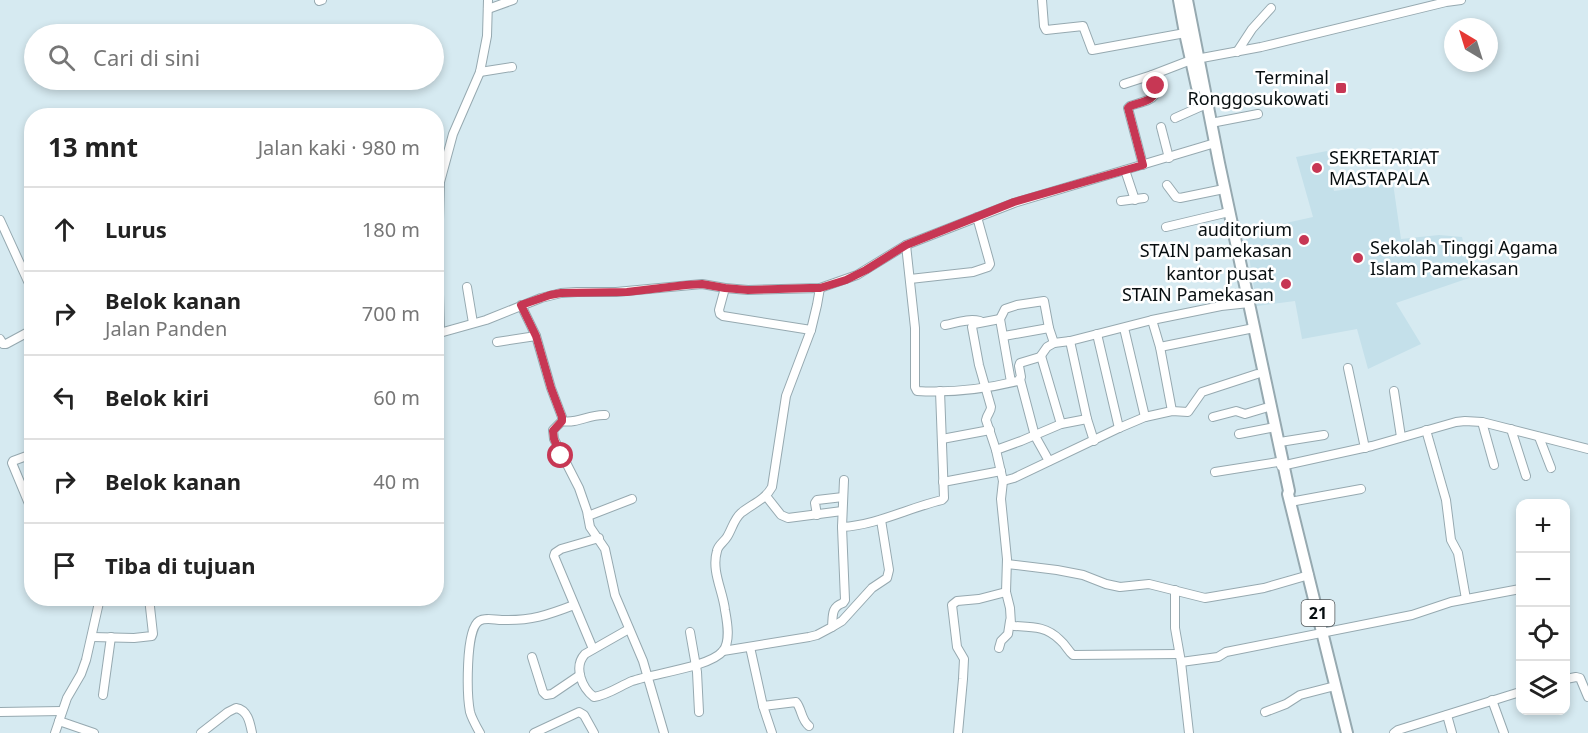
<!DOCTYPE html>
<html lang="id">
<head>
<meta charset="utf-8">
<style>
	:root { --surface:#fff; --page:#f6f6f6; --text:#222; --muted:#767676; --line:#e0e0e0 }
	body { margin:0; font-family:"Noto Sans",sans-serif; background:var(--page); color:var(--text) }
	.controls { position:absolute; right:18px; bottom:18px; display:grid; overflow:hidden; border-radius:12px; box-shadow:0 3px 9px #0003 }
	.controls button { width:54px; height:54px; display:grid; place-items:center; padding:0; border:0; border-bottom:2px solid var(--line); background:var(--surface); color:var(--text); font:30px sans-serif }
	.compass { position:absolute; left:1444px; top:18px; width:54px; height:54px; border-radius:50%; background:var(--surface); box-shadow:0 3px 9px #0003; rotate:322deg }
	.stop { position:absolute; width:18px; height:18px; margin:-14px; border:4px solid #c73754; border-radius:50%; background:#fff }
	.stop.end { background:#c73754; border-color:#fff; box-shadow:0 2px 6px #0008 }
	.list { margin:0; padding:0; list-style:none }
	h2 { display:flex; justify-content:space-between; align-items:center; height:78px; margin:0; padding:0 24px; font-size:26px }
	h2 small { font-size:20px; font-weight:400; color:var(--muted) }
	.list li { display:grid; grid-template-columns:39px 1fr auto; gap:18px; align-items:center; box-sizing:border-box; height:84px; padding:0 24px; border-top:2px solid var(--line) }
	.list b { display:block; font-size:22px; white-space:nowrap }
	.list p { margin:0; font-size:20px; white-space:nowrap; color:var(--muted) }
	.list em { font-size:20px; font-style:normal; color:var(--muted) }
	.icon { flex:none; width:33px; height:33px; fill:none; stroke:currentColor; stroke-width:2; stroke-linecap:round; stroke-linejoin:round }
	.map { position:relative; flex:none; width:1588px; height:733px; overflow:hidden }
	.search { position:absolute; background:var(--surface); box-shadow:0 3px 9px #0003; left:24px; top:24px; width:420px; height:66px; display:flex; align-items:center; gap:15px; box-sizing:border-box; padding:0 21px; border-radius:33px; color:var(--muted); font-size:22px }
	.panel { position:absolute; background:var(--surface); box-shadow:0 3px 9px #0003; left:24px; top:108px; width:420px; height:498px; border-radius:24px }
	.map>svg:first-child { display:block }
</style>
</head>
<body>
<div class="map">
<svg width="1588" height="733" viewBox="0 0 1588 733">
	<rect width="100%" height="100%" fill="#d6eaf1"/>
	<path fill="#c4e0ea" d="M1327 151 1334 191 1393 183 1401 239 1439 235 1462 237 1472 277 1396 303 1421 344 1368 369 1357 329 1302 339 1295 301 1257 306 1245 232 1313 217 1296 157Z"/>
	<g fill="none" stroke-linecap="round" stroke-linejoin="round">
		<g stroke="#96a9b0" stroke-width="10">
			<g id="minor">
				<path d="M1042 0 1044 26 1046 30 1083 26 1092 50 1185 33"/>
				<path d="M319 1 322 0"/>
				<path d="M488 9 513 0"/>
				<path d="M1237 52 1252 29 1271 8"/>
				<path d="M480 72 512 67"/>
				<path d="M1124 84 1152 75"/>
				<path d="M1175 118 1202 106"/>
				<path d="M1211 123 1258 114"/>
				<path d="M1161 127 1169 158"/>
				<path d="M1143 165 1128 108 1130 106C1151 99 1162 100 1152 75L1191 60 1261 47 1446 2 1461 0"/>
				<path d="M1125 170 1135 200"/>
				<path d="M1167 185 1176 197 1180 198 1219 190"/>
				<path d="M1121 201 1144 198"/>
				<path d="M0 220 32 290"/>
				<path d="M1166 227 1229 212"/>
				<path d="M906 245 915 328V387L917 391C951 393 985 389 1018 381L1021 377 1019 366 1020 363 1040 357 1047 347 1054 343 1070 341 1152 320 1221 306 1249 303"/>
				<path d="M910 279 973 272 988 267 990 264 989 260 977 217"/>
				<path d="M467 287 473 323"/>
				<path d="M725 288 719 310 720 314 723 316 811 330"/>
				<path d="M521 305 536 336 551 388 562 417V421L553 430 554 439 579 488 587 511 590 527 605 549 615 595 643 661 664 733"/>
				<path d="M1000 319 974 324 972 327 979 365 991 407C991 412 987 414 986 420L996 450 1003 481 1001 499 1007 559 1006 592 1010 608 1011 624 1014 626C1032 627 1046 626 1060 640 1066 645 1068 651 1073 655L1179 654"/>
				<path d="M1152 320 1160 347 1172 411"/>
				<path d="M945 325C956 323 968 318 980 321"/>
				<path d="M1124 328 1145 417"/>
				<path d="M440 332 438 257 440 182 453 134 480 72 487 36 488 0"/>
				<path d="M436 334 486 320 541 298 561 293 577 292H616L702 284 725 288 748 290 820 288 857 275 906 245 1014 203 1215 143"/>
				<path d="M1097 334 1119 428"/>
				<path d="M1004 336 1049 328"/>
				<path d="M0 339 3 344H6L32 330"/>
				<path d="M1070 341 1087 419 1094 441"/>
				<path d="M497 342 536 336"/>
				<path d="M1160 347 1254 328"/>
				<path d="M1041 356 1061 424"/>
				<path d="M1348 368 1365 448"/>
				<path d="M1020 379 1035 436 1049 461"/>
				<path d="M1011 382 1000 319 1005 309 1017 305 1044 301 1049 328 1054 343"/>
				<path d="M1394 391 1401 437"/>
				<path d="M1213 417 1236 411 1245 414 1265 408"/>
				<path d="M562 421C578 424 589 414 605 415"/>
				<path d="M1482 422 1494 465"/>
				<path d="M1511 429 1526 476"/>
				<path d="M1426 430 1446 500 1451 540 1458 553 1466 599"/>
				<path d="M1239 434 1270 428"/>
				<path d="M1539 437 1551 468"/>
				<path d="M942 439 990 430"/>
				<path d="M1280 442 1324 435"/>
				<path d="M996 450 1021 441 1061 424 1087 419"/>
				<path d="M32 454 13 461 12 463 32 511"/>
				<path d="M1281 466 1372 446 1456 422 1465 421 1482 422 1588 449"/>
				<path d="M1215 472 1278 462"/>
				<path d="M1003 481 1014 478 1119 428 1145 417 1172 411 1188 412 1202 392 1257 374"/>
				<path d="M943 482 1001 471"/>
				<path d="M766 496 781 515 788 518 842 511"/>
				<path d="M1290 502 1361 489"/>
				<path d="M817 515 815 503 817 500 843 497"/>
				<path d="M588 516 632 499"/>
				<path d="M842 527C877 525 908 508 942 500L944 498 940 391"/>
				<path d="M1007 564 1057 570 1083 575 1106 584 1120 587 1149 584 1205 598 1264 588 1309 575"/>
				<path d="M1175 590V628L1181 662 1189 733"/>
				<path d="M832 627 842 621 872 588 887 578 889 570 881 520"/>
				<path d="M629 629 585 654C573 667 582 688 594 697 608 695 620 686 632 681 655 673 710 667 723 651 731 641 727 621 725 610 723 591 711 571 717 551 718 545 724 542 727 537 732 529 734 519 741 513 752 504 765 500 772 487L786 396 811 330 817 305 820 288"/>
				<path d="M690 632 697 672 699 712"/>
				<path d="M92 637 134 638 152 636 153 634 149 598"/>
				<path d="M750 647 763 706 772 733"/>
				<path d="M999 648 1001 641 1008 634 1010 621"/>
				<path d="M593 649 554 556 555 553 561 549 599 538"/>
				<path d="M723 651 809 637 817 635 832 627C833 616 831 607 843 603L845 600 842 527 844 480"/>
				<path d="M532 657 543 692 546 695 552 694 580 675"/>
				<path d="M1181 662 1218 657 1226 652 1412 615 1451 602 1520 589"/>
				<path d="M1566 679 1576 677 1580 678 1588 697"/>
				<path d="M103 695 111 637"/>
				<path d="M1492 700 1504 733"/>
				<path d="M763 706 796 702C802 709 801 720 809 726"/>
				<path d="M0 712 62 711"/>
				<path d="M1265 712 1286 704 1300 695 1335 686"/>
				<path d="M1447 715 1452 733"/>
				<path d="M59 721 94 733"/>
				<path d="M55 733 67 698 81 674 86 660 100 598"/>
				<path d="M201 733 228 712 236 708C248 710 250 723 252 733"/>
				<path d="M480 733C476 726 472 719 470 712 467 696 465 630 479 621 485 617 495 620 502 620 531 621 548 615 574 605"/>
				<path d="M534 733 579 712 584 715 594 733"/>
				<path d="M958 733 963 679 964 659 957 647 952 605 957 601 979 599 1006 592"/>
				<path d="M1394 733 1398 730 1520 692"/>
			</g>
		</g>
		<g stroke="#96a9b0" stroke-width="14">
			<g id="highway">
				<path d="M1179 0 1185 33 1197 87"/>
				<path d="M1187 0 1219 163 1289 491 1288 494 1290 502 1347 733"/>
			</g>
		</g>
		<use href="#minor" stroke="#fff" stroke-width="8"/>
		<use href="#highway" stroke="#fff" stroke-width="10"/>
	</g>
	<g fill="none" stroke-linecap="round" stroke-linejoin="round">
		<path stroke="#c73754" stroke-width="8" d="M561 456 554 439 553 431 562 421V417L551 388 536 336 521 305 550 295 561 293 627 292 686 285 702 284 725 288 748 290 810 288H820L846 280 866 270 906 245 1014 202 1143 165 1128 108 1130 106C1141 102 1157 101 1156 86"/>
	</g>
	<g fill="#c73754" stroke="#fff" stroke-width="2">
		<rect x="1335" y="82" width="12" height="12" rx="3"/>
		<circle cx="1317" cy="168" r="6"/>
		<circle cx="1304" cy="240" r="6"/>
		<circle cx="1358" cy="258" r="6"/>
		<circle cx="1286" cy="284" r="6"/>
	</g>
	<g text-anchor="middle" stroke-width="5" stroke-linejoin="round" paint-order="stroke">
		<rect fill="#fff" stroke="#515658" stroke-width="1.5" x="1301.5" y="600" width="33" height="26" rx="4.5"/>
		<g font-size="16" font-weight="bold" fill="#070e10">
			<text x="1318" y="619">21</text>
		</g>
		<g font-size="18" fill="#070e10" stroke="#fff" text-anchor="end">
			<text x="1329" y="84">Terminal<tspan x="1329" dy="21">Ronggosukowati</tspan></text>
			<text x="1329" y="164" text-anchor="start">SEKRETARIAT<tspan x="1329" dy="21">MASTAPALA</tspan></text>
			<text x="1292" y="236">auditorium<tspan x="1292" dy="21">STAIN pamekasan</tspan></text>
			<text x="1370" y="254" text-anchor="start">Sekolah Tinggi Agama<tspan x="1370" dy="21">Islam Pamekasan</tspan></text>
			<text x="1274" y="280">kantor pusat<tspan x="1274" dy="21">STAIN Pamekasan</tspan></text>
		</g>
	</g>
</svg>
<div class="controls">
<button>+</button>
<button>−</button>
<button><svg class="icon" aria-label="locate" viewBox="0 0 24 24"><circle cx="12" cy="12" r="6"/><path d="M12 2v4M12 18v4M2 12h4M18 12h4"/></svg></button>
<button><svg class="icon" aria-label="layers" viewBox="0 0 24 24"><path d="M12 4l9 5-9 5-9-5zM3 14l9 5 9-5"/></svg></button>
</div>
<svg class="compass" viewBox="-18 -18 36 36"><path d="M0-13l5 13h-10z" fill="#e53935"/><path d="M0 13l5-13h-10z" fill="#767676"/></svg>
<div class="stop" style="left:561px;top:456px"></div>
<div class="stop end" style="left:1156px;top:86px"></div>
<div class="search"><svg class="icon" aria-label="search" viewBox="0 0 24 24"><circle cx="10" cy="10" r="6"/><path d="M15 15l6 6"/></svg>Cari di sini</div>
<section class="panel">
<h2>13 mnt<small>Jalan kaki · 980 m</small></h2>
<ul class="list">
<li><svg class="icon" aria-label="ahead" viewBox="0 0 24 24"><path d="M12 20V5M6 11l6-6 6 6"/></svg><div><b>Lurus</b></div><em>180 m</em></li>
<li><svg class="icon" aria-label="right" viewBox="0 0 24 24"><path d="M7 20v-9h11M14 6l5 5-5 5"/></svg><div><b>Belok kanan</b><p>Jalan Panden</p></div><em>700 m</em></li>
<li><svg class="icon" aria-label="left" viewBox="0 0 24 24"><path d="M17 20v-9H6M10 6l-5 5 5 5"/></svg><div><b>Belok kiri</b></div><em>60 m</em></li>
<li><svg class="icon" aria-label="right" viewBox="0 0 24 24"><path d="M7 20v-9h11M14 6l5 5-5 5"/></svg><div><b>Belok kanan</b></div><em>40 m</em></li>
<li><svg class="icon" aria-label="arrive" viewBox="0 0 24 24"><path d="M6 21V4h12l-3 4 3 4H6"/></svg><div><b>Tiba di tujuan</b></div></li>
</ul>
</section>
</div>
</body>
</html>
